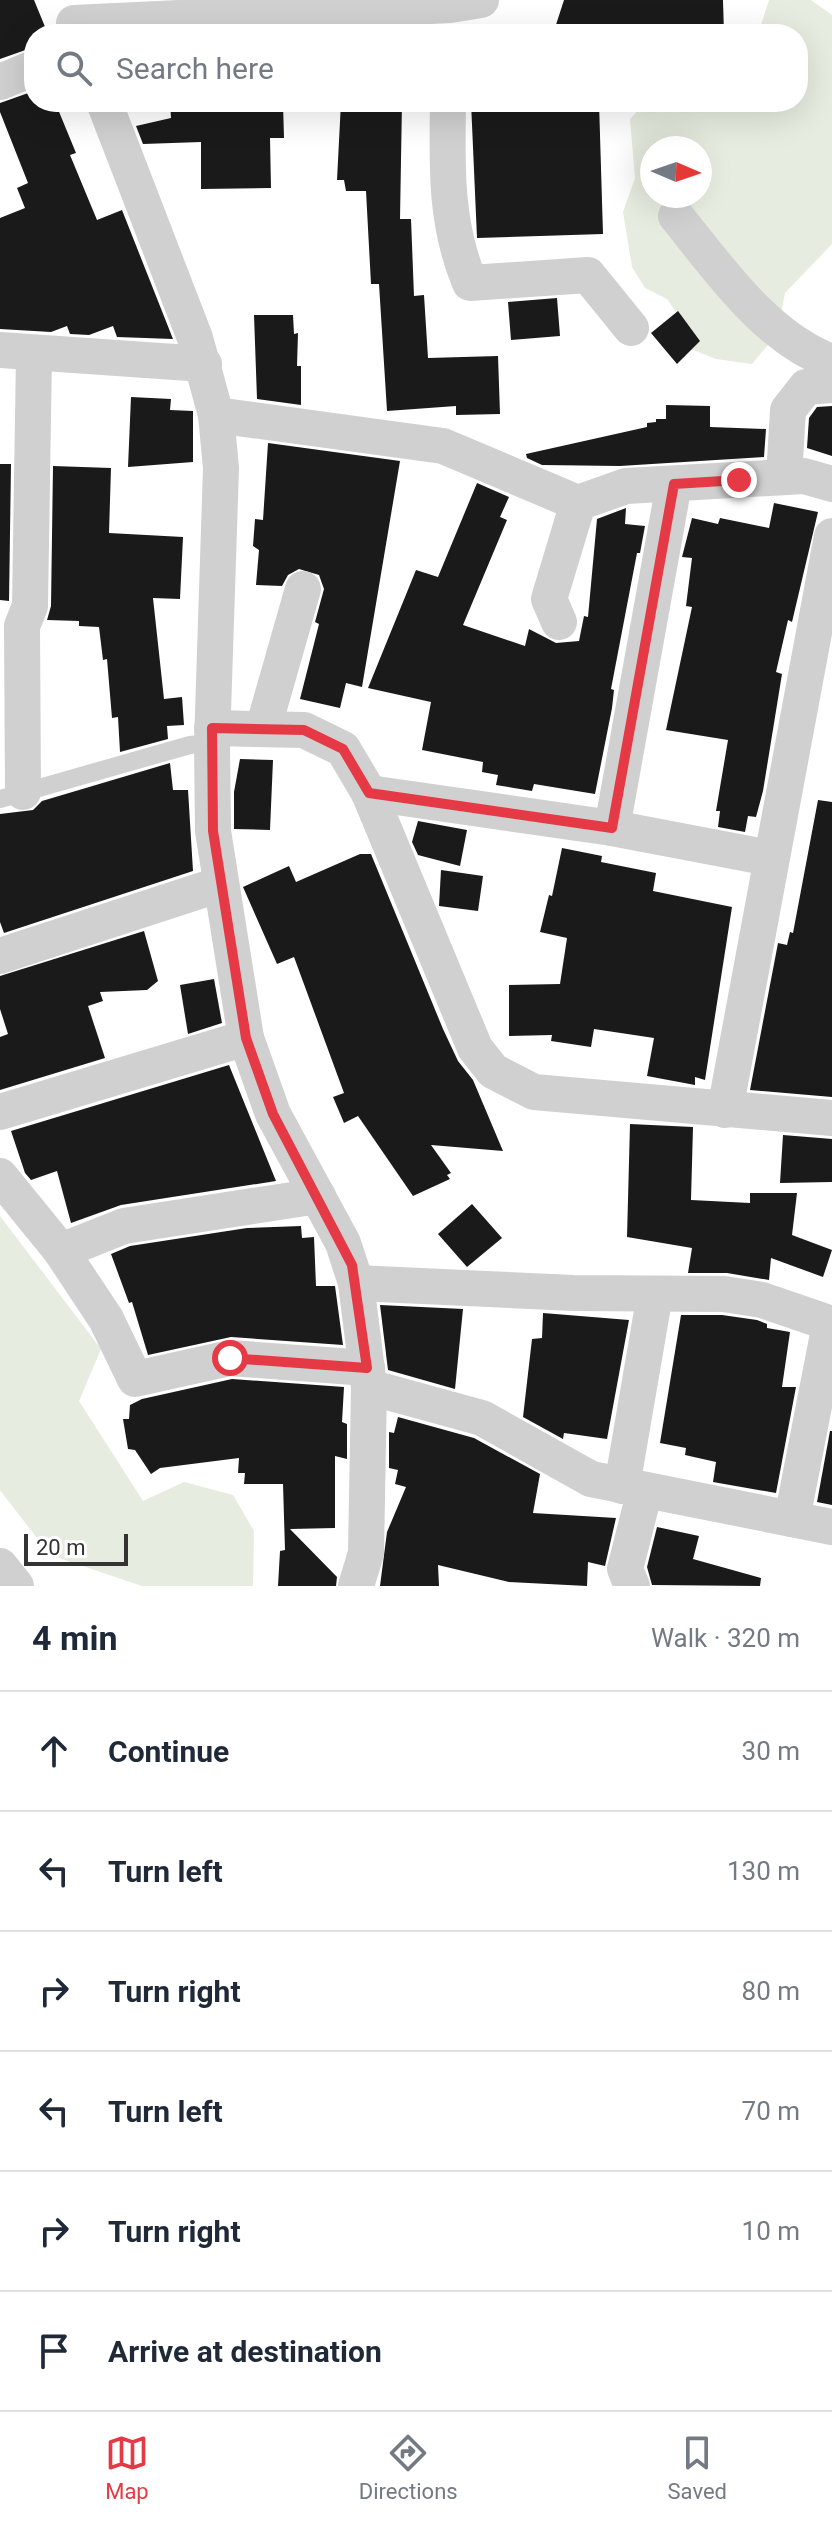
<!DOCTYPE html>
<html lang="en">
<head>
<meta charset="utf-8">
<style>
	:root { --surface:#fff; --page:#f6f6f7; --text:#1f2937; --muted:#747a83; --line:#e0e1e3; --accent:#e63946 }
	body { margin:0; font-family:Roboto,sans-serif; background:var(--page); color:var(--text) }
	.compass { position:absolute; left:640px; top:136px; width:72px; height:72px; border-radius:50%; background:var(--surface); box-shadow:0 8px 32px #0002; rotate:92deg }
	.scale { position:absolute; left:24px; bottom:20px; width:104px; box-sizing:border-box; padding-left:8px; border:4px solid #333; border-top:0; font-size:22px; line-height:28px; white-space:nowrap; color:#333; -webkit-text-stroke:6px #fff; paint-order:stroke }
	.stop { position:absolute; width:24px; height:24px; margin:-18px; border:6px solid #e63946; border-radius:50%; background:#fff }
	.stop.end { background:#e63946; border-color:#fff; box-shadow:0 2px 8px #0008 }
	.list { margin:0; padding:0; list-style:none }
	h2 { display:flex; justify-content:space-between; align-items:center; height:104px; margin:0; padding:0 32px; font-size:34px }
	h2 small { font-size:26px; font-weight:400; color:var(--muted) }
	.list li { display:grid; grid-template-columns:52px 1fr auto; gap:24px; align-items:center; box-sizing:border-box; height:120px; padding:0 32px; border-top:2px solid var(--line) }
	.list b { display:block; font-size:30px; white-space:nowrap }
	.list em { font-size:26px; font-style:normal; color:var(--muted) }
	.icon { flex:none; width:44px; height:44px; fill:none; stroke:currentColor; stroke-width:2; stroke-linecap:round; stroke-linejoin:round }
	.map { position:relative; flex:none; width:832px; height:1586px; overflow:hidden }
	.search { position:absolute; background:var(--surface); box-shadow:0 8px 32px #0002; left:24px; right:24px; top:24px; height:88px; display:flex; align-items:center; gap:20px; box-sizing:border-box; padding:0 28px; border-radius:32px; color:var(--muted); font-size:30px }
	.sheet { height:824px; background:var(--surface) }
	nav { display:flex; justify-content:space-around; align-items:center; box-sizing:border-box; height:112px; border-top:2px solid var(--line); background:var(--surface); font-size:22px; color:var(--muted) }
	nav a { display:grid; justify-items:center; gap:4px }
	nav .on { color:var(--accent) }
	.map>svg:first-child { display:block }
</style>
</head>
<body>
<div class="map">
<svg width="832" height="1586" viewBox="0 0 832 1586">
	<rect width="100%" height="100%" fill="#fff"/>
	<g fill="#e6ecdf" fill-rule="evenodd">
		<path d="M769 0H811L832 15V244L785 293 777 334 752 364 716 359 691 349 680 318 667 299 645 288 632 267 623 212 635 178 630 119 646 102H798V34H758ZM652 148H700V196H652Z"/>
		<path d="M0 1216 101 1349 79 1401 143 1501 184 1482 233 1495 254 1531 253 1586H142L50 1555 0 1490Z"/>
	</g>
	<g fill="#1a1a1a">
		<path d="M0 0H34L48 34H34V47L0 59Z"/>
		<path d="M564 0H723L724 34H553Z"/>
		<path d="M34 91V102H55L76 153 70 155 97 220 122 210 173 339 117 337 113 326 89 335 70 334 67 326 51 332 0 329V218L25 208 17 188 28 183 0 112V103Z"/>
		<path d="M170 102H216V106L283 103 284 138H270L271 188 201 189V142L143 144 136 126 171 118Z"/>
		<path d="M341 102H402L400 219H411L414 296 424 295 428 358 498 356 500 414 456 415V406L387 411 379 284H371L366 191H346L344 180H337Z"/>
		<path d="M471 102H599L603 234 477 238Z"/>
		<path d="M557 298 560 336 511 340 508 302Z"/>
		<path d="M678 311 700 341 677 364 651 333Z"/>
		<path d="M254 315H293L294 334 298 333 297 366H301V405L257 399Z"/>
		<path d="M131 397 171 399 170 410 193 411V462L128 467Z"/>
		<path d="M666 405 710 406V427L766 429 764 457 620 466 542 465 527 458 526 454 647 427V423L656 422V419H666Z"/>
		<path d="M832 406V456L807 448 809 418 817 407Z"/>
		<path d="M268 443 400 461 362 687 346 683 340 708 300 699 319 624 315 622 324 589 319 575 299 569 288 575 282 586 256 585 259 550 253 546 255 519 263 520Z"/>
		<path d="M0 464H11L9 601 0 600Z"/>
		<path d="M53 466 111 468 109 533 183 537 180 599 153 598 164 699 182 697 184 725 167 726 168 739 120 752 118 717 112 718 107 659 103 660 99 627 79 626V621L47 620 51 606Z"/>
		<path d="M477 483 509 497 500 517 507 520 463 625 525 646 529 629 556 643 579 641 584 616 588 617 597 519 626 508 625 524 645 526 640 553H637L611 689 614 690 612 708 595 794 534 784 532 791 496 785 498 775 482 772 483 762 422 750 431 702 368 688 416 570 438 577Z"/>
		<path d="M774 503 818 512 792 622 788 620 776 672 782 674 763 791 756 817 748 816 745 832 718 827 720 811H716L728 740 666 730 692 607 686 606 692 558 682 557 692 518 718 524 720 518 769 528Z"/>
		<path d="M240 759 273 760 270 830 234 829V792Z"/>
		<path d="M170 763 173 790H188L193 871 4 933 0 922V814L33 810 42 801Z"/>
		<path d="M818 800 832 802V1097L750 1090 778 943 787 945 790 932 793 933Z"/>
		<path d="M418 821 467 830 460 866 418 855 412 842Z"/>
		<path d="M562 848 602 856 601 862 656 873 653 891 732 907 705 1080 695 1077V1085L647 1076 654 1038 594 1029 591 1047 551 1041 552 1035 509 1036V985L560 984 567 938 540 932 549 895 552 896Z"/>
		<path d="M360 854H371L443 1029 458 1061 473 1080 503 1151 431 1145 451 1173 447 1175 450 1179 413 1196 358 1116 344 1123 333 1097 344 1093 294 957 277 964 243 887 289 866 296 882Z"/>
		<path d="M441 870 483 876 478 911 439 906Z"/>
		<path d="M144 931 158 981 147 990 100 992 103 1001 88 1006 105 1058 0 1090V1037L8 1034 0 1009V976Z"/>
		<path d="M214 979 222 1023 188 1034 180 985Z"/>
		<path d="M229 1065 276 1181 121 1205 71 1223 57 1171 31 1180 25 1173 11 1131Z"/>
		<path d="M630 1124 693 1127 691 1200 750 1203V1193H797L792 1235 832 1250 823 1277 771 1258 769 1280 727 1273H688L692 1248 627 1237Z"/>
		<path d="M783 1135 832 1139V1182L780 1183Z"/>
		<path d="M472 1204 502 1238 467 1267 438 1234Z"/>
		<path d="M301 1226 302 1238 314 1237 316 1286H335L343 1345 231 1337 148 1355 132 1302 129 1303 111 1254 130 1246 247 1228Z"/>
		<path d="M380 1305 463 1309 455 1389 388 1370Z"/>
		<path d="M543 1313 629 1320 607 1439 564 1433 563 1439 523 1417 532 1339 542 1338Z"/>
		<path d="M681 1315H722L757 1320 767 1324V1328L790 1332 782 1387H796L776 1493 713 1482 716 1462 685 1455 686 1448 660 1443Z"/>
		<path d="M232 1379 344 1387 342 1422 347 1424V1459L335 1456V1528L290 1529 337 1577 336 1586H278L280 1551 285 1550 283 1484H244L245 1473H238L239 1458 160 1468 151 1474 135 1450 128 1449 123 1419H129L130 1405 142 1399Z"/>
		<path d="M398 1417 474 1438 540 1474 533 1513 616 1518 605 1566 588 1562 587 1586 509 1582 438 1565 439 1586H380L387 1532 406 1487 395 1484 398 1470 389 1468V1432L394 1433Z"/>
		<path d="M830 1431H832V1505L817 1502Z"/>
		<path d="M657 1527 699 1536 693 1559 761 1578 760 1586 652 1585 647 1567Z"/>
	</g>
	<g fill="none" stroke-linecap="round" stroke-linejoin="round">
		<path stroke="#d0d0d0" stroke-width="18" d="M0 799 190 745 212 743"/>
		<g stroke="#d0d0d0" stroke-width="36">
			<path d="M74 23 450 5 481 0"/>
			<path d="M0 82 34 68"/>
			<path d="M104 102 195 338 216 415 221 468 212 743 213 831 246 1038 273 1114 343 1243 356 1283 369 1387 366 1553 356 1586"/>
			<path d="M448 102C447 166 445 224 470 283L588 275 631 328"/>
			<path d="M676 216C719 269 766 338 832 362"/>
			<path d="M0 350 204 364"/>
			<path d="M216 415 443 446 578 503 626 486 804 476 832 484"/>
			<path d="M784 477 788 410 806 387 832 385"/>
			<path d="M559 622 549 599 578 503"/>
			<path d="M212 728 304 730 343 749 369 793 475 1048 493 1071 534 1092 832 1118"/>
			<path d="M263 729 303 589"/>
			<path d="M23 792 22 626 30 606 34 355"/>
			<path d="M369 793 612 828 770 858"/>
			<path d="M612 828 674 484"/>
			<path d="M0 956 221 884"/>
			<path d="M725 1110 832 536"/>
			<path d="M0 1112 246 1038"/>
			<path d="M0 1176 61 1251 106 1319 135 1379 230 1358 367 1368"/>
			<path d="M61 1251 124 1226 318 1196"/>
			<path d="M356 1283 573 1293 724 1294 762 1300 832 1324"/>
			<path d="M369 1387 482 1418 591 1479 832 1527"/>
			<path d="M622 1486 655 1294"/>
			<path d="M792 1519 830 1324"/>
			<path d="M0 1566 16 1586"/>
			<path d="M632 1586 625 1569 645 1490"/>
		</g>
	</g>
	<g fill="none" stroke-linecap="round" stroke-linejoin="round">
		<path stroke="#e63946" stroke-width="10" d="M230 1358 367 1368 352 1265 273 1114 246 1038 213 831 212 728 304 730 343 749 369 793 612 828 674 484 739 480"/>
	</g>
</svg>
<svg class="compass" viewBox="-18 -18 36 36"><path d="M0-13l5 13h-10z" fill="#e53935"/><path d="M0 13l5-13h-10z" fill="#747a83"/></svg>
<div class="scale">20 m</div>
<div class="stop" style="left:230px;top:1358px"></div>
<div class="stop end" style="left:739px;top:480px"></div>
<div class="search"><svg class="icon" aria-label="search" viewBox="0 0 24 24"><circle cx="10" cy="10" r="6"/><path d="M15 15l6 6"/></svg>Search here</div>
</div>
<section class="sheet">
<h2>4 min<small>Walk · 320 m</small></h2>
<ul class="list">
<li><svg class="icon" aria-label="ahead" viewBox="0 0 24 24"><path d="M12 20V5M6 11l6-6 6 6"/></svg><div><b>Continue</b></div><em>30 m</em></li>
<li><svg class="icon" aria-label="left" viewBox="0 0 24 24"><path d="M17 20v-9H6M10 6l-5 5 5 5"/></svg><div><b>Turn left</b></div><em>130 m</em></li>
<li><svg class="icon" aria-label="right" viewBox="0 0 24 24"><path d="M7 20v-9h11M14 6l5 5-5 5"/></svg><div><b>Turn right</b></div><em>80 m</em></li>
<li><svg class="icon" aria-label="left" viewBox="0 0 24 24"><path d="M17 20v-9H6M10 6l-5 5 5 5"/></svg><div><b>Turn left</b></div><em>70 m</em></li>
<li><svg class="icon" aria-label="right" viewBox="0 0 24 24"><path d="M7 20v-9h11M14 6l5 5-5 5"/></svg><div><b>Turn right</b></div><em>10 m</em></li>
<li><svg class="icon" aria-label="arrive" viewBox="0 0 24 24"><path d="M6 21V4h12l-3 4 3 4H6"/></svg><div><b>Arrive at destination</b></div></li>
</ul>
</section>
<nav>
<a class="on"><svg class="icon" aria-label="map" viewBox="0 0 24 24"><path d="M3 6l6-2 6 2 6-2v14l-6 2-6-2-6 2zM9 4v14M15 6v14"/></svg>Map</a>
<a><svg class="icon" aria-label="directions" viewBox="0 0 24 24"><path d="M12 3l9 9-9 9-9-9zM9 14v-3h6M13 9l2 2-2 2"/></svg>Directions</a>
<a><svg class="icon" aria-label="saved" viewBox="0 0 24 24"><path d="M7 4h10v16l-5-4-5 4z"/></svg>Saved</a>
</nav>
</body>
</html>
